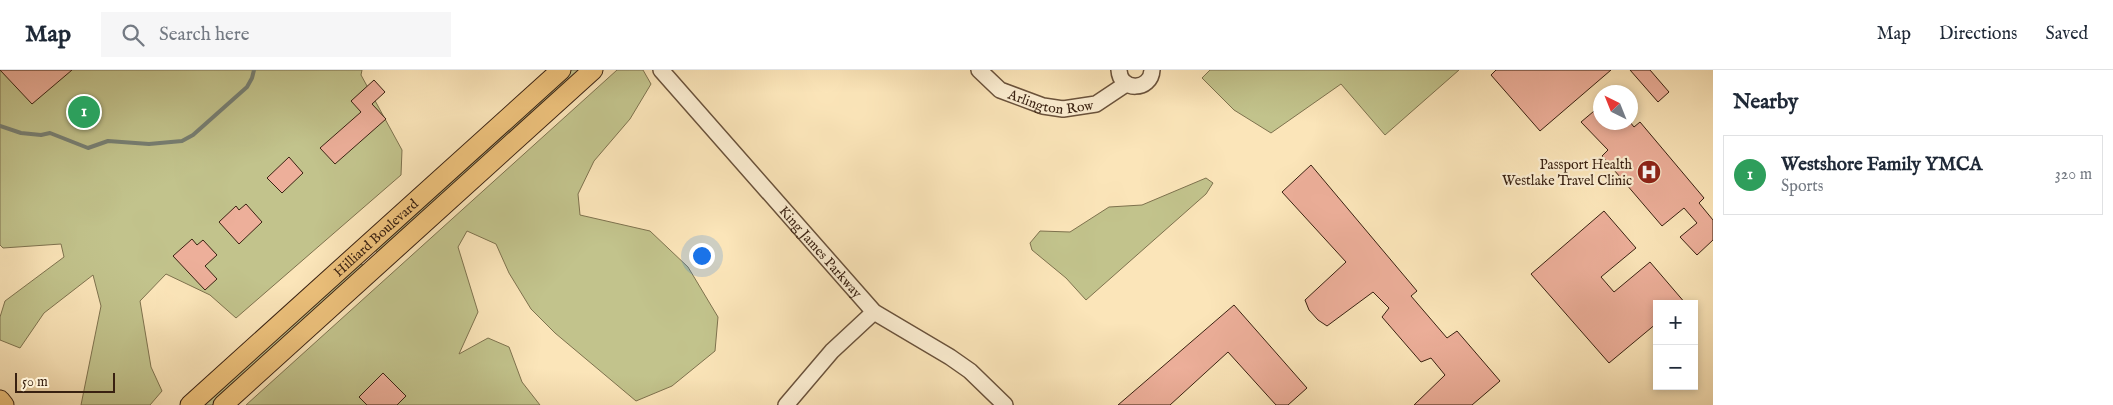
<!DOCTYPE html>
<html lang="en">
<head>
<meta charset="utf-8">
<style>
	:root { --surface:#fff; --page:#f6f6f7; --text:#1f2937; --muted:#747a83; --line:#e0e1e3; --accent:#0b8043 }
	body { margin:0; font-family:"IM FELL English",serif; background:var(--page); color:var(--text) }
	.controls { position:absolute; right:15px; bottom:15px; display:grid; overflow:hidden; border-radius:0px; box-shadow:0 2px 8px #0003 }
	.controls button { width:45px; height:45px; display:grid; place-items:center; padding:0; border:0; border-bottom:1px solid var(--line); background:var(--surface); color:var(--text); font:25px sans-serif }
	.compass { position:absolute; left:1593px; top:15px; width:45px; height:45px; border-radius:50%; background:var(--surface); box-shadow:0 2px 8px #0003; rotate:317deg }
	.scale { position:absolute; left:15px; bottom:12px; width:100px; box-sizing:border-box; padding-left:5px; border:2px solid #392111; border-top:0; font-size:14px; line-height:18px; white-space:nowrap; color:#392111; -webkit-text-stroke:4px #fceed2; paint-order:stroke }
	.you { position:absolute; left:701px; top:185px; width:18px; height:18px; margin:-12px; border:4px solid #fff; border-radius:50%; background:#1a73e8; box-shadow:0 0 0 8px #1a73e833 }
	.badge { display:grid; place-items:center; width:32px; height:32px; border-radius:50%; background:var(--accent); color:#fff; font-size:16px; font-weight:700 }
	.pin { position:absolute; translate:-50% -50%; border:2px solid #fff; box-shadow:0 1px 5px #0006 }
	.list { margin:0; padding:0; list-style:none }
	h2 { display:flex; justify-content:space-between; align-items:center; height:65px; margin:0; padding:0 20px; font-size:21px }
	h2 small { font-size:16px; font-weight:400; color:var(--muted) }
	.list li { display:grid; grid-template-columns:32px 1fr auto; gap:15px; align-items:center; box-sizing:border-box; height:80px; margin:0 10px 10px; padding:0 10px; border:1px solid var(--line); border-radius:0px }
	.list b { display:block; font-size:19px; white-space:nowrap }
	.list p { margin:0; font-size:16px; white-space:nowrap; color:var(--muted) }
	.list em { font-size:16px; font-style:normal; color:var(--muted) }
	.icon { flex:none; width:28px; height:28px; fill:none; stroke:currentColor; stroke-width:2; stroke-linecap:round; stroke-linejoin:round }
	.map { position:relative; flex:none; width:1713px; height:335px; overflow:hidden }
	header { display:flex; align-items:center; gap:30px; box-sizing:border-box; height:70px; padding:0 25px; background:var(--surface); border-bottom:1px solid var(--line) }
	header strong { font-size:24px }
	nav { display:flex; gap:28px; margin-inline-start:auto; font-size:18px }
	.search { width:350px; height:45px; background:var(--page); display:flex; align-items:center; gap:12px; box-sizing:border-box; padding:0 18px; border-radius:0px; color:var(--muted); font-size:19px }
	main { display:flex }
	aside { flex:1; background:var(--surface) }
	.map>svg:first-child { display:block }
</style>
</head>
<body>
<header>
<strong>Map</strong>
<div class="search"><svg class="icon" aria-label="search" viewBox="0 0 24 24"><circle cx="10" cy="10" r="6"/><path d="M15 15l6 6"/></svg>Search here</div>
<nav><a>Map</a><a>Directions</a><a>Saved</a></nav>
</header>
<main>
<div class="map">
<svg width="1713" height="335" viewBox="0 0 1713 335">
	<rect width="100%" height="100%" fill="#fbe5b9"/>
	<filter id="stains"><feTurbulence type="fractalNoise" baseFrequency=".004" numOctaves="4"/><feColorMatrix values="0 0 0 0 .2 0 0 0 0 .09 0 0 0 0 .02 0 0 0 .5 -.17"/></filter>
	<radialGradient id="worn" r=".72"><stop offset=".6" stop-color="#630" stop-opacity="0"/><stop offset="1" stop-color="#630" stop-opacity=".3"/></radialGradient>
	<g fill="#c2c38c" stroke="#7e724e">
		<path d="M0 0H362L361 5 402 80 401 105 236 248 210 225 166 204 140 231 151 297 162 321 150 335H81L101 236 93 205 44 243 20 278 0 270V247L5 231 64 187 61 174 3 178 0 175Z"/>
		<path d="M571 0H583L379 183 375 180 376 176Z"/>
		<path d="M617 0H643L651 14 630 49 594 91 578 124 580 145 650 161 688 197 718 247 715 281 672 316 636 331 555 263 531 239 509 203 496 174 467 161 458 177 478 242 459 284 488 268 509 277 522 312 540 335H246Z"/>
		<path d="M1210 0H1459L1385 65 1341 14 1271 63 1234 40 1202 8Z"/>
		<path d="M1206 108 1213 113 1206 124 1086 230 1066 208 1032 180 1030 173 1040 161 1070 162 1109 137 1142 135Z"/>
		<path d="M359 193 363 195 364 198 212 335H200Z"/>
	</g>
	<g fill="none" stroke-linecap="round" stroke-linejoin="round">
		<path stroke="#777f73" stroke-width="4" d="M0 56 21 63 41 65 50 63 88 78 108 71 149 74 182 71 193 65 247 17 252 8 254 0"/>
	</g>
	<g fill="#edaf9a" stroke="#392111">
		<path d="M0 0H72L32 34Z"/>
		<path d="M1496 0H1611L1540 61 1491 5Z"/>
		<path d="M1630 0H1650L1669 22 1658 32Z"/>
		<path d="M374 10 385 22 372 34 386 49 335 94 320 78 361 42 351 31Z"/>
		<path d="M1600 36V52H1630L1634 57 1640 52 1704 128 1699 133 1713 150V170L1697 185 1680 167 1697 153 1684 138 1662 156 1602 86 1608 80 1581 52Z"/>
		<path d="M289 87 303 103 282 123 267 108Z"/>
		<path d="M1311 95 1417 221 1411 226 1447 268 1457 261 1500 311 1472 335H1414L1445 305 1431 288 1421 292 1382 247 1389 238 1373 222 1327 256 1318 250 1309 240 1305 230 1346 192 1282 122Z"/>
		<path d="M246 134 262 152 239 174 219 152 236 136 239 140Z"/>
		<path d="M1604 141 1636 178 1601 207 1614 222 1650 192 1686 234H1657V253L1609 293 1531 204Z"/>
		<path d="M192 169 197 175 203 170 217 185 205 196 217 209 205 220 173 186Z"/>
		<path d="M1234 235 1307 318 1288 335H1276L1228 282 1170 335H1118Z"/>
		<path d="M383 303 406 326 397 335H367L359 327Z"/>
	</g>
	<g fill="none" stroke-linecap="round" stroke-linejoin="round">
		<g stroke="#6a523b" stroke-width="18">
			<g id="minor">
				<path id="s1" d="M661 0 874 242 950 287 970 301 1005 335"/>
				<path id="s2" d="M979 0 1000 20 1043 36 1063 39 1096 34 1126 14"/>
				<path d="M1119 0C1120 22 1151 21 1152 0"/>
				<path d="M786 335 832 281 874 242"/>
			</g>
		</g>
		<g stroke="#392111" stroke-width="21">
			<g id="major">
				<path d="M0 330 4 335"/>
				<path id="s3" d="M190 335 561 0"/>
				<path d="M223 335 593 0"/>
			</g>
		</g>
		<use href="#minor" stroke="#fceed2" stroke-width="15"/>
		<use href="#major" stroke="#eec27c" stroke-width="19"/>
	</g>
	<defs>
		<g id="hospital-disc" transform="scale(1.25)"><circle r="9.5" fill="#8f2418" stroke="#fceed2"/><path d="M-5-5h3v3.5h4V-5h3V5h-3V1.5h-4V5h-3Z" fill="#fff"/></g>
	</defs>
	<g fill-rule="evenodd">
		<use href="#hospital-disc" x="1649" y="102"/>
	</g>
	<g text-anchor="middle" stroke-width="4.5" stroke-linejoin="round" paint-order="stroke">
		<g font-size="14" fill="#392111" stroke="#fceed2">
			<text dy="5" stroke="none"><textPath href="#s2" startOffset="82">Arlington Row</textPath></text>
			<text dy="5" stroke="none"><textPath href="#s3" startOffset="250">Hilliard Boulevard</textPath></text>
			<text dy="5" stroke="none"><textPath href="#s1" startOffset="242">King James Parkway</textPath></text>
		</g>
		<g font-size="14" fill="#392111" stroke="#fceed2" text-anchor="end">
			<text x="1632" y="99">Passport Health<tspan x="1632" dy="16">Westlake Travel Clinic</tspan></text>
		</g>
	</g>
	<rect width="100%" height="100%" filter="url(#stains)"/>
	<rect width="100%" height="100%" fill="url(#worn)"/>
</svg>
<div class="controls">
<button>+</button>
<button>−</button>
</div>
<svg class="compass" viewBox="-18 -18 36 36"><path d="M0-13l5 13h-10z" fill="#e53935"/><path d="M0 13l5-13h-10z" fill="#747a83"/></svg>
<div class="scale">50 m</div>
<div class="you"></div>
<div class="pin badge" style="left:84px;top:42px;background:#2e9e5b">1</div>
</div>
<aside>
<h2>Nearby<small></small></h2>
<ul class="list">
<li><span class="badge" style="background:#2e9e5b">1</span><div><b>Westshore Family YMCA</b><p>Sports</p></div><em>320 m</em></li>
</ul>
</aside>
</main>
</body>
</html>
